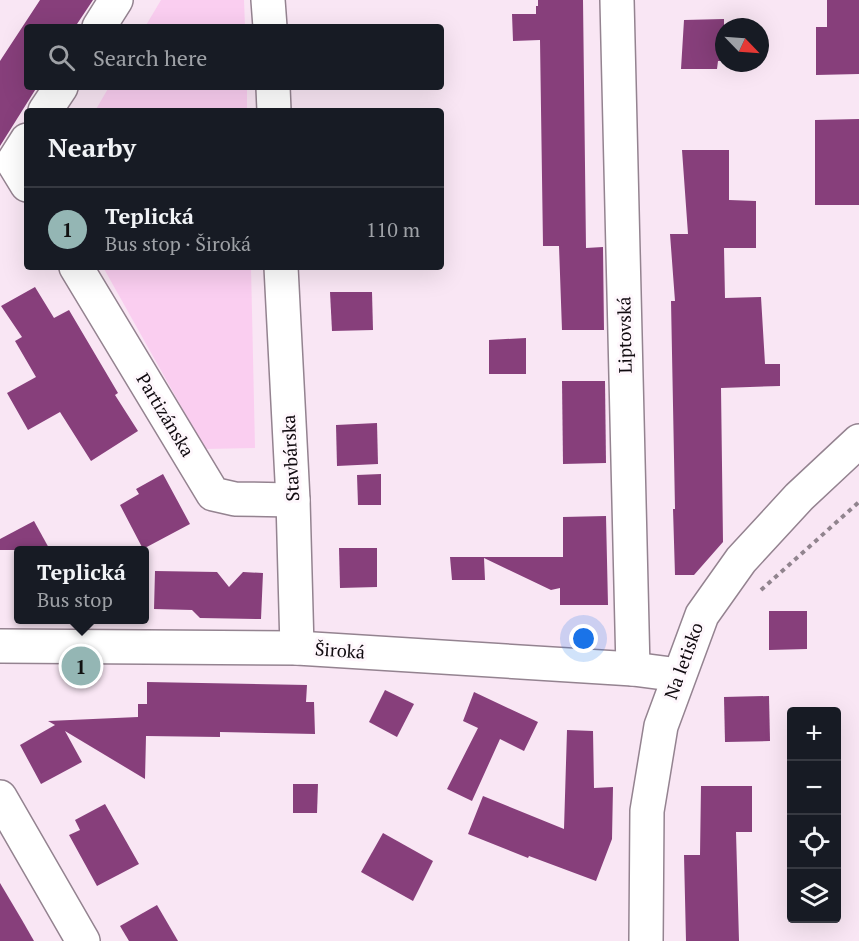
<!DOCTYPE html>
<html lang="en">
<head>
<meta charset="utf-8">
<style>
	:root { --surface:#171b24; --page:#20242c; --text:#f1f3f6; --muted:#9ea1a6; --line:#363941; --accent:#94b6b4 }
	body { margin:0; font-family:"PT Serif",serif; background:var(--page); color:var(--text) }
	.controls { position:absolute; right:18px; bottom:18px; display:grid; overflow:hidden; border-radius:6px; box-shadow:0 6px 24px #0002 }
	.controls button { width:54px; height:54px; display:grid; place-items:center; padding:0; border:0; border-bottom:2px solid var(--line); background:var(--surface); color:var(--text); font:30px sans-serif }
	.compass { position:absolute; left:715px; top:18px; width:54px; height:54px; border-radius:50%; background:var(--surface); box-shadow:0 6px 24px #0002; rotate:115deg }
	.you { position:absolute; left:584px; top:639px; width:21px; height:21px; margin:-15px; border:4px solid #fff; border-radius:50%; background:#1a73e8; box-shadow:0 0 0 9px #1a73e833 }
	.badge { display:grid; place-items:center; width:39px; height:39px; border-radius:50%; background:var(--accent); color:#111; font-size:20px; font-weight:700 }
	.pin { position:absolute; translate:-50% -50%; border:3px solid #fff; box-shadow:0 2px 6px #0006 }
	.popup { position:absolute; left:14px; top:546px; width:135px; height:78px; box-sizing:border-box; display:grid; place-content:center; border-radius:6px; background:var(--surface); filter:drop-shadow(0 2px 4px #0005); font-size:20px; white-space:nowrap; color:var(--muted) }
	.popup b { font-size:22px; color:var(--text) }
	.popup::after { content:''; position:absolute; left:50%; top:100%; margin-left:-12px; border:12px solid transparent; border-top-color:var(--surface) }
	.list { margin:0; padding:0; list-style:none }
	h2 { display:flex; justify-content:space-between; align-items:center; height:78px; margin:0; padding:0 24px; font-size:26px }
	h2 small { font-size:20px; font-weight:400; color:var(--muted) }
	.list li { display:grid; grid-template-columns:39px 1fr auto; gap:18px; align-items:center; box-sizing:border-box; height:84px; padding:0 24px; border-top:2px solid var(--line) }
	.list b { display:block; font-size:22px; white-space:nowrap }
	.list p { margin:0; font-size:20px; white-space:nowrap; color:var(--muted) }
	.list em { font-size:20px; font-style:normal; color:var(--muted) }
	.icon { flex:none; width:33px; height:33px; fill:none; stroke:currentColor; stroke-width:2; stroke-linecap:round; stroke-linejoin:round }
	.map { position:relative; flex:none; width:859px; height:941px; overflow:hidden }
	.search { position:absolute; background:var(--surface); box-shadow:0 6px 24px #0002; left:24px; top:24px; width:420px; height:66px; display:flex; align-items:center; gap:15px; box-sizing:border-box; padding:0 21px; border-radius:6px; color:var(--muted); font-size:22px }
	.panel { position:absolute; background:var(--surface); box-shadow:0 6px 24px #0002; left:24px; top:108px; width:420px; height:162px; border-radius:6px }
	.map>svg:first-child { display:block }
</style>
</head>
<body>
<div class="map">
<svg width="859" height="941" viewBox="0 0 859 941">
	<rect width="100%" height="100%" fill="#f9e6f4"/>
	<g fill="#facef0">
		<path d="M161 0H244L245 27H145Z"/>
		<path d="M109 87H247V111H95Z"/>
		<path d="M103 267H251L255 448 205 449Z"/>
	</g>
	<g fill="#873f7b">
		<path d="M40 0H93L75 27H27V87H37L0 146V61Z"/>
		<path d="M538 0H583L586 248 603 247 604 330H562L559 246H543L540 40 513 41 512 14H536V6H538Z"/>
		<path d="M827 0H859V74L816 75V27H827Z"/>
		<path d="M724 19V61H718L717 69H681L684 20Z"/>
		<path d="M859 119V205H815V120Z"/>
		<path d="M682 150H729V200L756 201V248H724L725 298 761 297 765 364H780V386L721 388 723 542 694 575H675L673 509H675L671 301H675L670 234H688Z"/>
		<path d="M35 287 54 318 69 310 118 393 115 395 138 431 91 461 60 412 28 430 7 393 36 377 15 341 22 337 1 306Z"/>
		<path d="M330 292H372L373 330 332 331Z"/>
		<path d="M526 338V374H489V340Z"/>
		<path d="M562 381H605L606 463 563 464Z"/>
		<path d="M377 423 378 464 337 466 336 425Z"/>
		<path d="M163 474 190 524 143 549 120 505 139 494 136 489Z"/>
		<path d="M381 474V505H358L357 475Z"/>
		<path d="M606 516 608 605H560V588L551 590 484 558 485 580H452L450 557H563V517Z"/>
		<path d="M34 521 50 550H0V539Z"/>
		<path d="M339 548H377V587L340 588Z"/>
		<path d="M155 571 217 572 229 587 243 572 263 573 261 619 200 618 192 610 154 609Z"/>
		<path d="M769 611H807V649L769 650Z"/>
		<path d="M147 682 307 685 306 702H314L315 734 220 732V737L146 736 145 779 65 731 82 762 41 784 20 745 55 725 48 721 138 717V704H147Z"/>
		<path d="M385 690 414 704 397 737 369 722Z"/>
		<path d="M474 692 538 722 524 751 500 739 472 801 447 789 478 728 463 721Z"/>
		<path d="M769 696 770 741 725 742 724 697Z"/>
		<path d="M567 730 593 731 594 788 613 787 612 839 596 881 529 856 528 858 468 834 483 796 564 829Z"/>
		<path d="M293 784H318L317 813H293Z"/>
		<path d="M701 786H752V832H736L739 941H686L684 855H700Z"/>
		<path d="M105 804 139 864 97 886 69 835 80 830 75 820Z"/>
		<path d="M383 833 433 861 413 901 361 872Z"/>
		<path d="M0 883 22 920 34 941H0Z"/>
		<path d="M157 905 178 941H129L120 926Z"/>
	</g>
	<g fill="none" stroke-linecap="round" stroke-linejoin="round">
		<g stroke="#948390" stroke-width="36">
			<g id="minor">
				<path d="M268 0 270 27"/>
				<path d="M617 0 633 669"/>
				<path d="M99 27 116 0"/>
				<path d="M273 87 274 111"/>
				<path d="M45 111 61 87"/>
				<path d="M27 140 13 162 27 185"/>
				<path d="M76 267 213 494 235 499 293 500"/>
				<path d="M281 267 293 500 297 648"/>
				<path d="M0 646 297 648 633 669 679 675"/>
				<path d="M0 797 83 941"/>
				<path d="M646 941 647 811 661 726 702 615 741 560 799 497 859 441"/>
			</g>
		</g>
		<path stroke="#91848e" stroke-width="4" stroke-dasharray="4.5 4.5" stroke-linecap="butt" d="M761 590 859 502"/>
		<use href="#minor" stroke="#fff" stroke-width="33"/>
	</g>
	<g text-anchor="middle" stroke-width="6" stroke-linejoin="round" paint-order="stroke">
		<g font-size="18" fill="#100a0f" stroke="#fef7fc">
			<text transform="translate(625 335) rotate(-91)" y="6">Liptovská</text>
			<text transform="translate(165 415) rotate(59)" y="6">Partizánska</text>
			<text transform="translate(291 458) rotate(-93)" y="6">Stavbárska</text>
			<text transform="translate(340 651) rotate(4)" y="6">Široká</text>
			<text transform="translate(684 661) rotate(-70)" y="6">Na letisko</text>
		</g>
	</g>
</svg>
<div class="controls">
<button>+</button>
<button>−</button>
<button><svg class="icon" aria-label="locate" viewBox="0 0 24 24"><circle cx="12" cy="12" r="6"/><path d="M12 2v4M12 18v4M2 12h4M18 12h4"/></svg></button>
<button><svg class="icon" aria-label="layers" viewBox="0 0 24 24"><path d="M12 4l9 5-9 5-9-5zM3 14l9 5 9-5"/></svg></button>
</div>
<svg class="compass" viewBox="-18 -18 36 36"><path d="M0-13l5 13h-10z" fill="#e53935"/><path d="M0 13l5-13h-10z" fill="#9ea1a6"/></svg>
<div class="you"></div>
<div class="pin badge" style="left:81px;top:666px">1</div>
<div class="popup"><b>Teplická</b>Bus stop</div>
<div class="search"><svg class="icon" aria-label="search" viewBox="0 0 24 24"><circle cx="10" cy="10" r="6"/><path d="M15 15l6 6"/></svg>Search here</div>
<section class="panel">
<h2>Nearby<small></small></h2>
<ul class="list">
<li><span class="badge">1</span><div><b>Teplická</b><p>Bus stop · Široká</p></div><em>110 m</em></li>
</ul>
</section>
</div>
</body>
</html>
